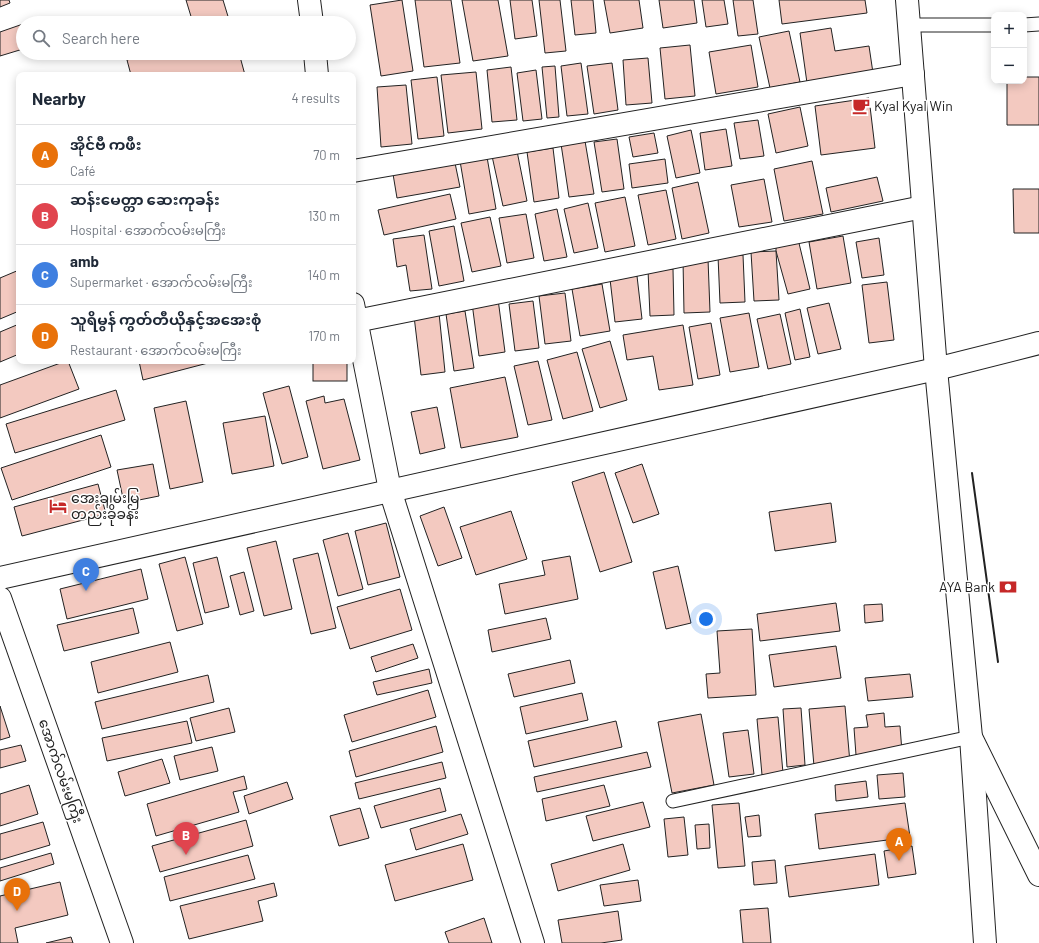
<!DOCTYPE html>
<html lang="en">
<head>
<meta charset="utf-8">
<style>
	:root { --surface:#fff; --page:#f6f6f7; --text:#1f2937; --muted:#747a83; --line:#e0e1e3; --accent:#c62828 }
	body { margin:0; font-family:Barlow,"Noto Sans Myanmar",sans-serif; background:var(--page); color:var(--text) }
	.controls { position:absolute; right:12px; top:12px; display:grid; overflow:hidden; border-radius:8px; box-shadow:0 2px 10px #0003 }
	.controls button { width:36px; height:36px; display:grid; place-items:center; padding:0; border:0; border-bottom:1px solid var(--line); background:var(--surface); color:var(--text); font:20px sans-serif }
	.you { position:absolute; left:706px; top:619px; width:14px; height:14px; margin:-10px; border:3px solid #fff; border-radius:50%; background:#1a73e8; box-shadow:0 0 0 6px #1a73e833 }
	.badge { display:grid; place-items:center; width:26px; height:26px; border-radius:50%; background:var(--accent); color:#fff; font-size:13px; font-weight:700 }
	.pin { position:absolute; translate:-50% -33px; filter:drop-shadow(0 1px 2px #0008) }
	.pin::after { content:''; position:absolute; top:21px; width:14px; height:12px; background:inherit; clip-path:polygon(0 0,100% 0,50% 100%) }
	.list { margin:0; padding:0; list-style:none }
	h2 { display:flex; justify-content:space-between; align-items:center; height:52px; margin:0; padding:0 16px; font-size:17px }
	h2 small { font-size:13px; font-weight:400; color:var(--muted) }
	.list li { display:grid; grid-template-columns:26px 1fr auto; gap:12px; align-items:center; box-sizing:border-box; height:60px; padding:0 16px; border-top:1px solid var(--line) }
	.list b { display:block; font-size:15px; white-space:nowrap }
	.list p { margin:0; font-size:13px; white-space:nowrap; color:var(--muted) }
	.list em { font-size:13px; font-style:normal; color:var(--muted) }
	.icon { flex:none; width:22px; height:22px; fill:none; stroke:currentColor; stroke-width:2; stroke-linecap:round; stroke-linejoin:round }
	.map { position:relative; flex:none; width:1039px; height:943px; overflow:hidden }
	.search { position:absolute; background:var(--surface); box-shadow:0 2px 10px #0003; left:16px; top:16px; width:340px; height:44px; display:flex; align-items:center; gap:10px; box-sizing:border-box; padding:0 14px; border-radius:22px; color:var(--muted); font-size:15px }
	.panel { position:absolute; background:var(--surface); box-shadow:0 2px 10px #0003; left:16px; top:72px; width:340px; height:292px; border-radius:8px }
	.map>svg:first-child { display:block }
</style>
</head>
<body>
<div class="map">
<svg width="1039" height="943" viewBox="0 0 1039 943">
	<rect width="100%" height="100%" fill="#fff"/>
	<g fill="#f3c9c0" stroke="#222">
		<path d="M0 0H9L10 3 0 7Z"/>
		<path d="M186 0H223L230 23H193Z"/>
		<path d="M402 0 413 71 381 76 370 5Z"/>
		<path d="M415 0H451L460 63 424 67Z"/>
		<path d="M462 0H498L508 56 473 61Z"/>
		<path d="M510 0H532L537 36 515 39Z"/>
		<path d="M539 0H560L566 51 545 53Z"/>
		<path d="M571 0H593L596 33 575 35Z"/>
		<path d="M604 0H639L643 28 610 33Z"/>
		<path d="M659 0H694L697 23 663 28Z"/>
		<path d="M702 0H724L728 24 706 27Z"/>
		<path d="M733 0H753L758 34 738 36Z"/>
		<path d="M779 0H865L867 13 782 24Z"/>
		<path d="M23 24V49L0 56V32Z"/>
		<path d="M831 28 835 51 869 46 873 73 807 83 800 33Z"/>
		<path d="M789 31 800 82 770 88 759 37Z"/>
		<path d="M690 45 695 96 665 99 660 48Z"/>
		<path d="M751 45 758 87 716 94 709 52Z"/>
		<path d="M154 53H239L245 75H131L127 60Z"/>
		<path d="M648 58 652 103 626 105 623 60Z"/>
		<path d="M581 63 588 114 567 116 561 66Z"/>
		<path d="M612 63 618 110 594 114 587 66Z"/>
		<path d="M555 66 559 117 547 118 542 67Z"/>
		<path d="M511 67 517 120 492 122 487 70Z"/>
		<path d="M536 70 542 119 523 121 517 73Z"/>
		<path d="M476 72 482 129 448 133 441 75Z"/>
		<path d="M437 77 444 136 418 139 411 80Z"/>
		<path d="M1024 77H1039V125H1007V81H1024Z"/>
		<path d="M406 85 412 144 381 147 377 87Z"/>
		<path d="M869 98 875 148 821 155 815 106Z"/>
		<path d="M800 107 808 146 776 153 768 114Z"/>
		<path d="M758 120 764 156 740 159 734 123Z"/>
		<path d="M726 129 732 166 705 170 700 133Z"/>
		<path d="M691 130 700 173 676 178 667 136Z"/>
		<path d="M654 133 658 153 633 157 629 137Z"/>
		<path d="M617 139 624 189 602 192 594 142Z"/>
		<path d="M585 141 594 194 569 197 561 144Z"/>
		<path d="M553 148 559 198 534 202 527 152Z"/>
		<path d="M517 151 527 201 503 206 492 156Z"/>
		<path d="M487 157 496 209 469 214 460 161Z"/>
		<path d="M665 159 668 183 632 188 629 164Z"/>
		<path d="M812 161 823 214 784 221 774 169Z"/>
		<path d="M455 163 460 187 397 198 393 174Z"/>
		<path d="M877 177 883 201 831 212 826 188Z"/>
		<path d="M764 179 772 222 739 227 731 185Z"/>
		<path d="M698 182 709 233 682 239 672 188Z"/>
		<path d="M1013 189H1039V233H1014Z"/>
		<path d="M666 190 676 239 648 245 638 195Z"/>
		<path d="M450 194 456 219 384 235 378 210Z"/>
		<path d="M625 197 635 246 605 252 595 203Z"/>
		<path d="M588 203 598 248 574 253 564 209Z"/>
		<path d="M557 209 567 257 544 261 535 214Z"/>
		<path d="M526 214 534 258 507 263 499 218Z"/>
		<path d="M490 217 501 266 472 272 461 223Z"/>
		<path d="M454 226 464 281 439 286 429 231Z"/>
		<path d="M424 235 432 289 410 291 406 265 397 267 393 239Z"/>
		<path d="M843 236 851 283 817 289 809 242Z"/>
		<path d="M879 238 884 275 862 278 856 242Z"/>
		<path d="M798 239 810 289 788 294 776 251V245Z"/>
		<path d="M776 251 779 300 754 301 751 252Z"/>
		<path d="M743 255 745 302 720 303 718 256Z"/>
		<path d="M708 259 710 312 684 313 683 260Z"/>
		<path d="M673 269 674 315 650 316 648 270Z"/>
		<path d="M19 270V311L0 319V278Z"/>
		<path d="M637 276 642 319 615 322 610 279Z"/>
		<path d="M887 282 894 340 869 343 862 285Z"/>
		<path d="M602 284 610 331 580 336 572 289Z"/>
		<path d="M565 293 571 341 545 344 539 296Z"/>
		<path d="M498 299 505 352 479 356 472 303Z"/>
		<path d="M533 301 539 348 515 351 509 304Z"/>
		<path d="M829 303 841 349 818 354 807 308Z"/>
		<path d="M800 309 810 357 795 360 785 313Z"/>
		<path d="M465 311 474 368 454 371 446 314Z"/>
		<path d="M439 313 445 372 421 375 414 316Z"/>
		<path d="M749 313 759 367 730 372 720 318Z"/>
		<path d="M780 314 791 364 768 369 757 319Z"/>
		<path d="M711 323 720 375 698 379 689 327Z"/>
		<path d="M19 324V354L0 362V332Z"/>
		<path d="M683 325 693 385 659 390 653 356 627 360 623 335Z"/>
		<path d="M610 341 627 400 600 408 582 349Z"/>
		<path d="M577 352 593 411 563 419 547 360Z"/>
		<path d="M66 361H68L79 389 0 418V385Z"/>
		<path d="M139 361H207L208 363 143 380Z"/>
		<rect x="313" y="361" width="34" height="20"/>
		<path d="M538 361 552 420 528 425 514 366Z"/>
		<path d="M505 377 518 437 461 448 450 388Z"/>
		<path d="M289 386 308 457 282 464 263 393Z"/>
		<path d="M116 390 125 420 15 453 6 424Z"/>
		<path d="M324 396 325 403 344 399 360 460 323 469 306 401Z"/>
		<path d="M186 401 203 482 170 489 154 408Z"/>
		<path d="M437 407 445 448 420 454 411 412Z"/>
		<path d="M265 416 274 466 232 474 223 423Z"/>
		<path d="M101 435 111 467 12 500 1 468Z"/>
		<path d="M153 464 159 496 124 503 117 470Z"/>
		<path d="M642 464 659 514 633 523 615 473Z"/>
		<path d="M604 472 632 562 600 572 572 482Z"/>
		<path d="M98 484 106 514 22 536 14 507Z"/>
		<path d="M831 503 836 542 775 551 769 512Z"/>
		<path d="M444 507 462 558 438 566 420 516Z"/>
		<path d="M511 511 527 559 476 575 460 527Z"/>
		<path d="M386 523 400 577 368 585 355 531Z"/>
		<path d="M348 533 363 589 338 596 323 540Z"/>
		<path d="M276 541 292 609 264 616 247 548Z"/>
		<path d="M318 553 336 628 311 634 293 559Z"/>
		<path d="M570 556 578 599 505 614 499 584 545 575 542 561Z"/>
		<path d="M185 557 203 624 177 631 159 564Z"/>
		<path d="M217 557 229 607 205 613 193 563Z"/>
		<path d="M678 566 691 623 666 629 653 572Z"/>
		<path d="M141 569 148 599 67 619 60 589Z"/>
		<path d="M244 572 254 611 240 615 230 576Z"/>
		<path d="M400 589 412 630 350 649 337 607Z"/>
		<path d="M836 603 840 631 760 641 757 614Z"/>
		<path d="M882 604 883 621 865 623 864 605Z"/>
		<path d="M133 608 139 633 64 651 57 625Z"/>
		<path d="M546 618 551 639 492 652 488 630Z"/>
		<path d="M752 629 756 695 708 698 706 674 720 673 717 631Z"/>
		<path d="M170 642 178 672 98 693 91 662Z"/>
		<path d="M413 644 418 658 376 672 371 657Z"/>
		<path d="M836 646 841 678 774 687 769 655Z"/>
		<path d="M570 660 575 683 514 697 508 674Z"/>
		<path d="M429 669 432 683 377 695 373 682Z"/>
		<path d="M910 674 913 697 868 701 865 678Z"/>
		<path d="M208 675 214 702 102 729 95 702Z"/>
		<path d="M428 690 436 717 352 742 344 715Z"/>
		<path d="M582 693 588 720 526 734 520 707Z"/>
		<path d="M0 706 10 737 0 740Z"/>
		<path d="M845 706 850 763 814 766 809 709Z"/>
		<path d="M229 708 235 732 196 741 190 718Z"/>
		<path d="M801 708 805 765 787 767 783 709Z"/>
		<path d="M884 713 885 727 900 726 902 752 856 755 854 728 868 727 866 715Z"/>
		<path d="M701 714 714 785 672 793 658 722Z"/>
		<path d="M778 717 783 773 762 775 757 719Z"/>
		<path d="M187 721 192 743 107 761 102 738Z"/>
		<path d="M616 721 622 747 534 767 528 741Z"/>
		<path d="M436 726 443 752 356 777 349 751Z"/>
		<path d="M748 730 754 774 729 777 723 733Z"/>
		<path d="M21 745 26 761 0 768V750Z"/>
		<path d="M212 747 218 771 180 780 174 756Z"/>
		<path d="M647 752 651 767 537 792 534 777Z"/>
		<path d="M162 759 170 783 125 796 118 772Z"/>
		<path d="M442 762 446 778 359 799 355 783Z"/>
		<path d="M903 773 905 797 879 799 877 775Z"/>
		<path d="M244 776 247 789 233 792 239 812 156 836 147 804Z"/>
		<path d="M866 781 868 797 836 801 835 785Z"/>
		<path d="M287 782 293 799 249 814 244 796Z"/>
		<path d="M29 785 38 814 0 826V794Z"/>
		<path d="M604 785 610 806 546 821 542 799Z"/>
		<path d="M440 788 446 811 381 828 374 806Z"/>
		<path d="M643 802 650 827 593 841 586 816Z"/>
		<path d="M739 803 745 866 718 868 712 805Z"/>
		<path d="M905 803 910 837 819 849 815 814Z"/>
		<path d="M360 808 369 838 339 846 330 816Z"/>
		<path d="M461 814 468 834 416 850 410 829Z"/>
		<path d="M759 815 761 836 748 837 745 817Z"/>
		<path d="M684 817 688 855 668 857 664 819Z"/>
		<path d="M246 820 253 846 160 872 152 846Z"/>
		<path d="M43 822 50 845 0 860V834Z"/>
		<path d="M709 824 710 848 697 849 695 825Z"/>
		<path d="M463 844 473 880 395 901 385 865Z"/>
		<path d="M623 844 630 870 558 891 551 864Z"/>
		<path d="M912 846 916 874 888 878 884 851Z"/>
		<path d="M51 853 54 864 0 881V868Z"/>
		<path d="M875 854 879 885 789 897 785 866Z"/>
		<path d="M248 855 255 879 170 901 164 877Z"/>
		<path d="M775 860 777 883 754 885 752 862Z"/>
		<path d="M638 880 641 901 604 906 600 885Z"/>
		<path d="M60 882 68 915 15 928 18 943H0V896Z"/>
		<path d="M274 883 277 896 258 901 263 921 189 939 180 906Z"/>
		<path d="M768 908 771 943H743L740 910Z"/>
		<path d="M618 911 622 940 601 943H562L558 920Z"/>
		<path d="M484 918 492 943H449L445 932Z"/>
		<path d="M71 937 73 943H46Z"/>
	</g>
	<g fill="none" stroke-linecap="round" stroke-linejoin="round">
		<g stroke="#222" stroke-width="15">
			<g id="lane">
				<path d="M909 25H994"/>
				<path d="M1024 25 1039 24"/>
				<path d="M673 801 971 737"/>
			</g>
		</g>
		<g stroke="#222" stroke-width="24">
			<g id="street">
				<path d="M309 0 312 23"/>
				<path d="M315 53 317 75"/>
				<path d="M353 171 913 74"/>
				<path d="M353 304 390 490 533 943"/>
				<path d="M356 321 923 207"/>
				<path d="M0 578 936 369 1039 343"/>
			</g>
		</g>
		<g stroke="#222" stroke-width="24">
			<g id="secondary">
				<path d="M0 598 122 943"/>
				<path d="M971 737 985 943"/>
			</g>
		</g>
		<g stroke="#222" stroke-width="24">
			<path id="primary" d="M907 0 936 369 971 737 1039 875"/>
		</g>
		<use href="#lane" stroke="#fff" stroke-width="13"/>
		<use href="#street" stroke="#fff" stroke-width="22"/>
		<use href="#secondary" stroke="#fff" stroke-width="22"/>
		<use href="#primary" stroke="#fff" stroke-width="22"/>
		<path stroke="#222" stroke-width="2" d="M972 473 998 662"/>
	</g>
	<defs>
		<g id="cafe-bare" transform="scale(1.38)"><path d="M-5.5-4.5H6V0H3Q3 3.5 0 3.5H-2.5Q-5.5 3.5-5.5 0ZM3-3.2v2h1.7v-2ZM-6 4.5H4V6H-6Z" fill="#c62828" stroke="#fff" stroke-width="2.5" paint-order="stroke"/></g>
		<g id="hotel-bare" transform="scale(1.38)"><path d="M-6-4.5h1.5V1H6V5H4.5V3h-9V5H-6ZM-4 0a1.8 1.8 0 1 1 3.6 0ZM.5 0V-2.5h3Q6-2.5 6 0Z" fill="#c62828" stroke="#fff" stroke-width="2.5" paint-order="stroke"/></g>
		<g id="bank-bare" transform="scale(1.38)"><path d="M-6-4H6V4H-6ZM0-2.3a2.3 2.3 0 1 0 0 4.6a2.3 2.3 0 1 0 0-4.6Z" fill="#c62828" stroke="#fff" stroke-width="2.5" paint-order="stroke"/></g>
	</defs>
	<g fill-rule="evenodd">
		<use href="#cafe-bare" x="861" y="106"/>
		<use href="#hotel-bare" x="58" y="506"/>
		<use href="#bank-bare" x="1008" y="587"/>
	</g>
	<g text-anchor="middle" stroke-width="3" stroke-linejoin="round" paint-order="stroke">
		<g font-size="14" fill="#222" stroke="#fff" text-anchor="start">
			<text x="874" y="111">Kyal Kyal Win</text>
			<text x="71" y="503">အေးချမ်းမြ<tspan x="71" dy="16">တည်းခိုခန်း</tspan></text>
			<text x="995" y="592" text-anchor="end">AYA Bank</text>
		</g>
		<g font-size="14" fill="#222" stroke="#fff">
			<text transform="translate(61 771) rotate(71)" y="5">အောက်လမ်းမကြီး</text>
		</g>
	</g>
</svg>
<div class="controls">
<button>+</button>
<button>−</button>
</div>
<div class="you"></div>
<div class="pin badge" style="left:899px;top:861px;background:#e8710a">A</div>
<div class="pin badge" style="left:186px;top:855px;background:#e0444e">B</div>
<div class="pin badge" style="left:86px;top:591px;background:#3f7fe0">C</div>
<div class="pin badge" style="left:17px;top:911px;background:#e8710a">D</div>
<div class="search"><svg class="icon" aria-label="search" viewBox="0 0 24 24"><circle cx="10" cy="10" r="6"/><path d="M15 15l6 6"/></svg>Search here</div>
<section class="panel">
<h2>Nearby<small>4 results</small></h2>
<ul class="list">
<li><span class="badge" style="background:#e8710a">A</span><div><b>အိုင်ဗီ ကဖီး</b><p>Café</p></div><em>70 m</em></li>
<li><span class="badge" style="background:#e0444e">B</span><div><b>ဆန်းမေတ္တာ ဆေးကုခန်း</b><p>Hospital · အောက်လမ်းမကြီး</p></div><em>130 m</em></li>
<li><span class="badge" style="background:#3f7fe0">C</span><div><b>amb</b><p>Supermarket · အောက်လမ်းမကြီး</p></div><em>140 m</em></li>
<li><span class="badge" style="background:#e8710a">D</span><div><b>သူရိမွန် ကွတ်တီယိုနှင့်အအေးစုံ</b><p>Restaurant · အောက်လမ်းမကြီး</p></div><em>170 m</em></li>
</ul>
</section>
</div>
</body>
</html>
